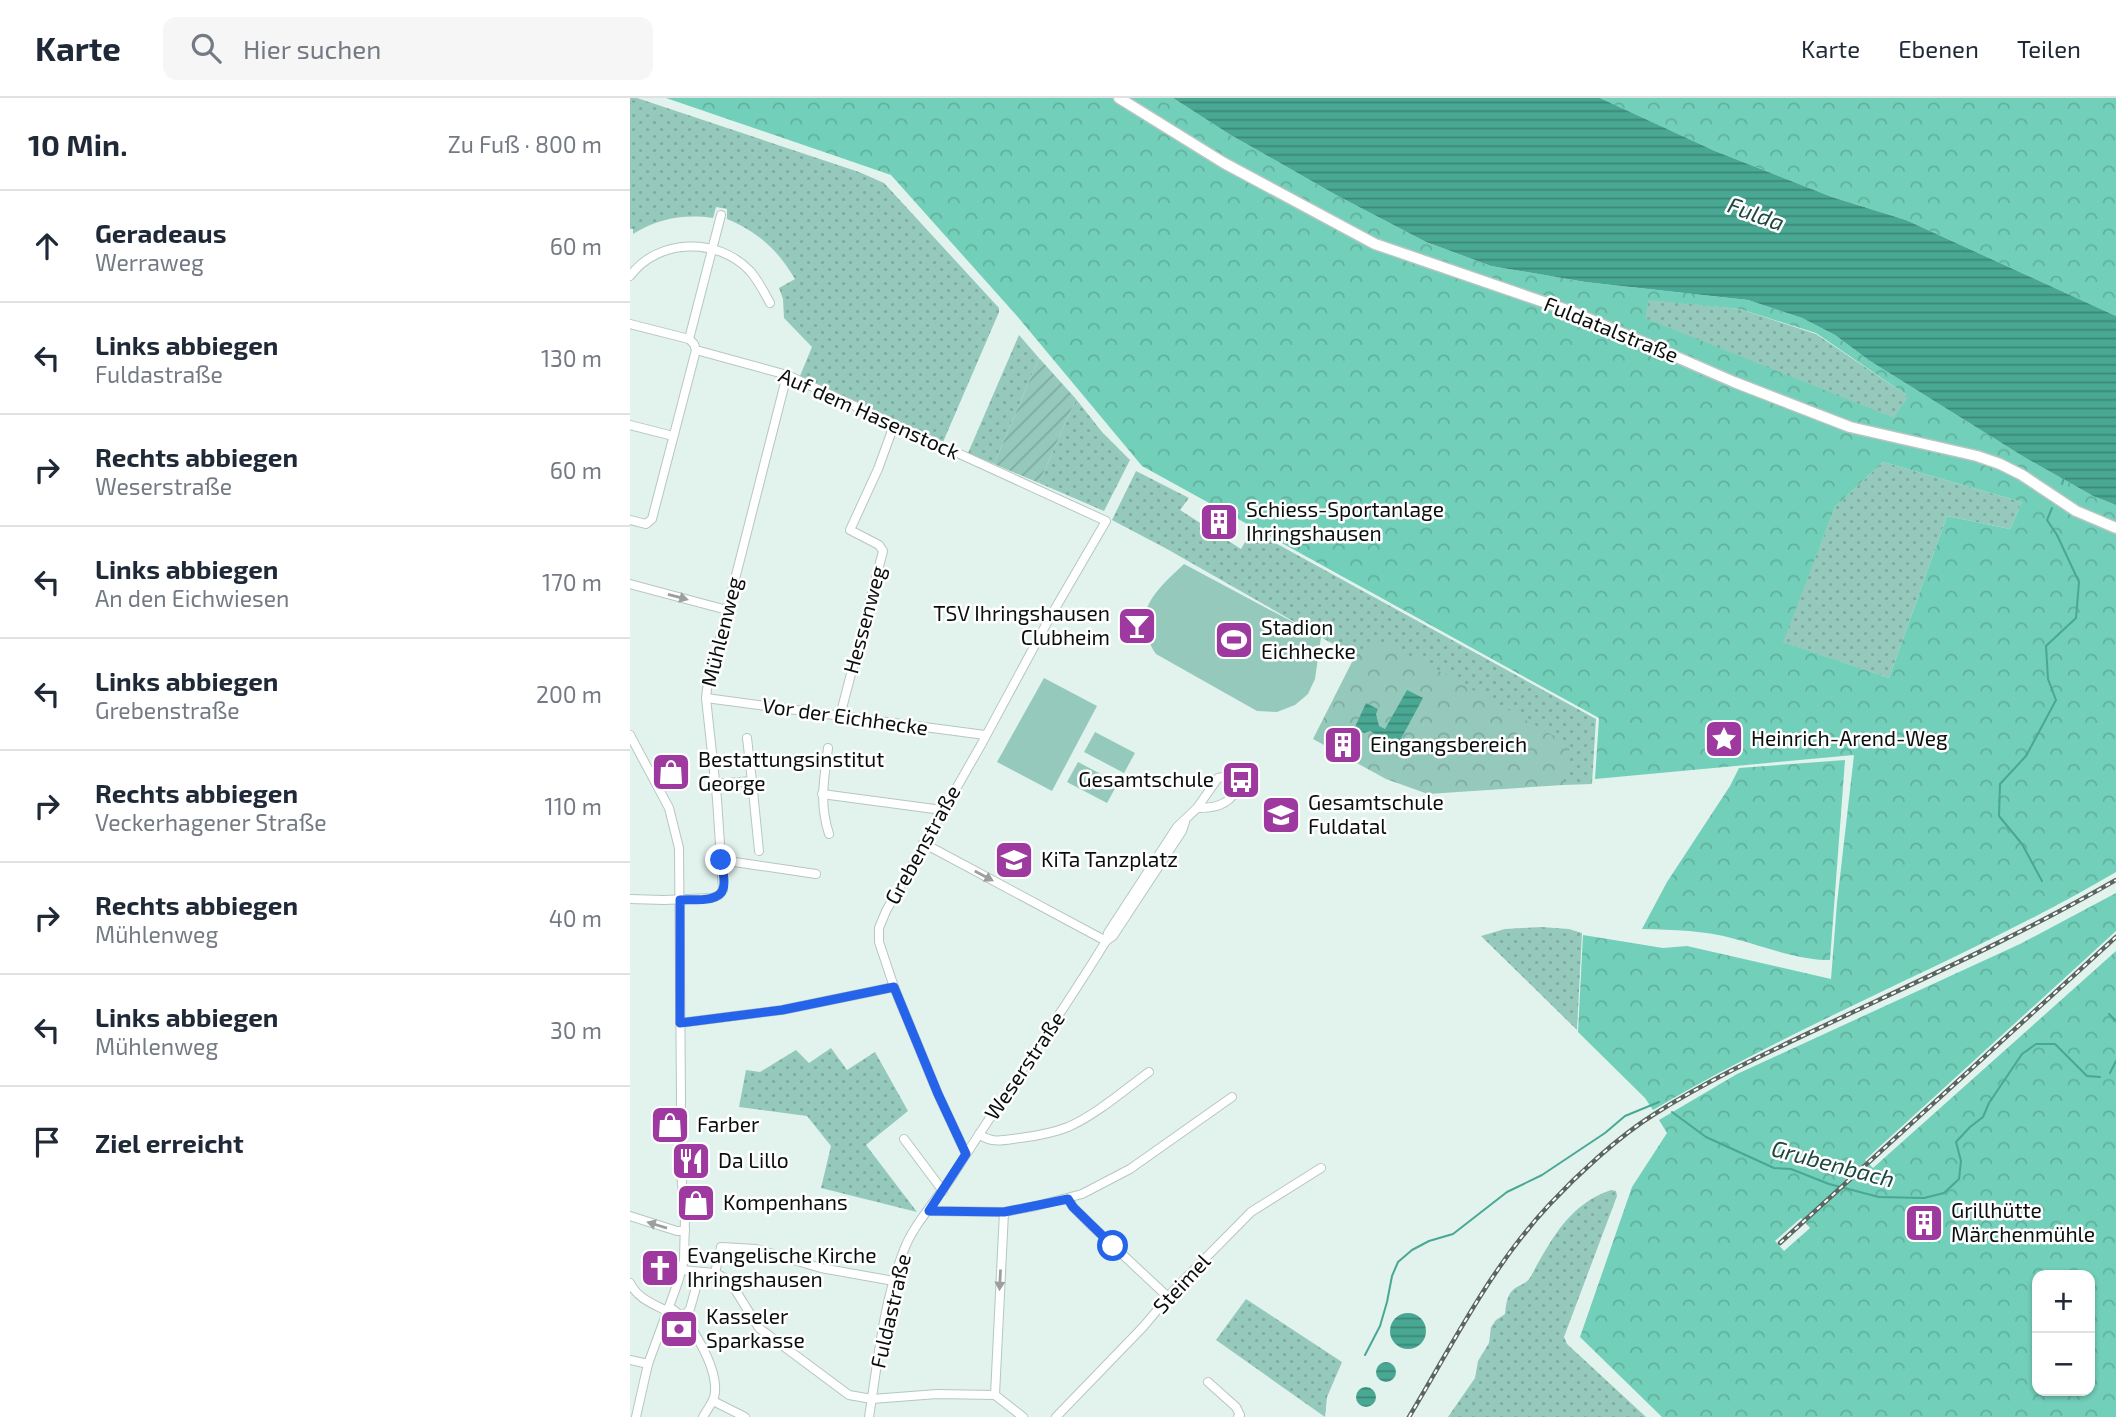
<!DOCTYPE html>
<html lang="de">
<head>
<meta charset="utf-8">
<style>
	:root { --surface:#fff; --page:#f6f6f7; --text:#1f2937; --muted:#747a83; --line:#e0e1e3 }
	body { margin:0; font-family:"Exo 2",sans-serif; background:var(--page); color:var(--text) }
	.controls { position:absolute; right:21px; bottom:21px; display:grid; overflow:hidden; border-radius:14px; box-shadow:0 2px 5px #0004 }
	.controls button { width:63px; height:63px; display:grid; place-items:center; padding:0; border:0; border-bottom:2px solid var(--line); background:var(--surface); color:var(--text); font:35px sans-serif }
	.stop { position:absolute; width:21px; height:21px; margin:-16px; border:5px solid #2563eb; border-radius:50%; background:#fff }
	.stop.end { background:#2563eb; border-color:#fff; box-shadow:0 2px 7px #0008 }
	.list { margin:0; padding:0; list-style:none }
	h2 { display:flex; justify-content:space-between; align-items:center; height:91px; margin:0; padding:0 28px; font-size:30px }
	h2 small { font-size:23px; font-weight:400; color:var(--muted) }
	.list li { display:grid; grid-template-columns:46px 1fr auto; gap:21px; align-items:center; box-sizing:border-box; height:112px; padding:0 28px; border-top:2px solid var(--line) }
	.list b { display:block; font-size:26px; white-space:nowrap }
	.list p { margin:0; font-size:23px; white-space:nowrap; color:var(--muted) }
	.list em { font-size:23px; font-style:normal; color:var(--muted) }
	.icon { flex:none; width:38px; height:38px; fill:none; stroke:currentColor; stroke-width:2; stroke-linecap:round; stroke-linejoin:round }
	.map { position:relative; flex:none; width:1486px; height:1319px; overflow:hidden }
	header { display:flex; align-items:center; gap:42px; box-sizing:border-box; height:98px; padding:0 35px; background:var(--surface); border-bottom:2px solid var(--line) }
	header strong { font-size:33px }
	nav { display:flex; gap:38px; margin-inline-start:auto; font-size:24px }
	.search { width:490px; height:63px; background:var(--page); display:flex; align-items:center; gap:18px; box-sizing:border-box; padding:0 24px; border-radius:14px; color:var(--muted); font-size:26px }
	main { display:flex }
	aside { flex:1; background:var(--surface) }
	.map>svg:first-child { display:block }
</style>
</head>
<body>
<header>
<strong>Karte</strong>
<div class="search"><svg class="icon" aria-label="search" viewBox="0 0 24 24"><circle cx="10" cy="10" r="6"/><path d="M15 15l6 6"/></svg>Hier suchen</div>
<nav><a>Karte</a><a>Ebenen</a><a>Teilen</a></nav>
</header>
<main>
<aside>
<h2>10 Min.<small>Zu Fuß · 800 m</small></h2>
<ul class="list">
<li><svg class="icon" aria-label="ahead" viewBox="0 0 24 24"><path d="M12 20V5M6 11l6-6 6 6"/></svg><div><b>Geradeaus</b><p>Werraweg</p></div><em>60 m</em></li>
<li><svg class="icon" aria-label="left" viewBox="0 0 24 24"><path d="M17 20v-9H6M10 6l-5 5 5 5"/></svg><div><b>Links abbiegen</b><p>Fuldastraße</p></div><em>130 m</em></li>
<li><svg class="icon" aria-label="right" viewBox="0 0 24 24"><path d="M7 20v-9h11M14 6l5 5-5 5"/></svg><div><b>Rechts abbiegen</b><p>Weserstraße</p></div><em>60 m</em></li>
<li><svg class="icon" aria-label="left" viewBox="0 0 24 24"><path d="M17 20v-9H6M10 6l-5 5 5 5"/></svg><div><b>Links abbiegen</b><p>An den Eichwiesen</p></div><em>170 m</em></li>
<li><svg class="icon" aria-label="left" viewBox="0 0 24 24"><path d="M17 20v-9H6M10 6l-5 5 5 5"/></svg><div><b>Links abbiegen</b><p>Grebenstraße</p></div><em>200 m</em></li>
<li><svg class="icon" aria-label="right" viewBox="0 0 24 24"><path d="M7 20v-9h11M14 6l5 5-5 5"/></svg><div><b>Rechts abbiegen</b><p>Veckerhagener Straße</p></div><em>110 m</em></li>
<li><svg class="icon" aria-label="right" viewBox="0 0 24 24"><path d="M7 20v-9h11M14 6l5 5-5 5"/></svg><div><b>Rechts abbiegen</b><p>Mühlenweg</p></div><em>40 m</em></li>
<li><svg class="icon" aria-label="left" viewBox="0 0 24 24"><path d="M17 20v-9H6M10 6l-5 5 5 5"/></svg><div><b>Links abbiegen</b><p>Mühlenweg</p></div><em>30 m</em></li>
<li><svg class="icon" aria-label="arrive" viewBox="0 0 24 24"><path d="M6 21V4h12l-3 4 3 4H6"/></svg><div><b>Ziel erreicht</b></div></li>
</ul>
</aside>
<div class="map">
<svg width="1486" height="1319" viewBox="0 0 1486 1319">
	<defs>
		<pattern id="grass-dots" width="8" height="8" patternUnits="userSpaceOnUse" patternTransform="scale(1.75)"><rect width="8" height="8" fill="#95c9bb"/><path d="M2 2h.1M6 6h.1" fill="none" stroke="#7faba0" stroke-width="1.8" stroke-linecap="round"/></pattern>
		<pattern id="forest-crowns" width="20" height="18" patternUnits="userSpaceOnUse" patternTransform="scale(1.75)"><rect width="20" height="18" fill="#72cfb9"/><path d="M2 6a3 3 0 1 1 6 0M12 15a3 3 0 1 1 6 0" fill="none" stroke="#61b19e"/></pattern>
		<pattern id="park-crowns" width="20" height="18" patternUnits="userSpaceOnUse" patternTransform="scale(1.75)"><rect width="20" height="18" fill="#95c9bb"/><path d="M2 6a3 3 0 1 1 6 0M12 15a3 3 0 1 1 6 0" fill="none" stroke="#7faba0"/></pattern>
		<pattern id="garden-furrows" width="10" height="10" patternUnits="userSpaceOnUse" patternTransform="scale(1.75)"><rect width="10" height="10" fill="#95c9bb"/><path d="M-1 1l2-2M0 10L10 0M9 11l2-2" fill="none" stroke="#7faba0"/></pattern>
		<pattern id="water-rules" width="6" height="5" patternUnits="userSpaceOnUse" patternTransform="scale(1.75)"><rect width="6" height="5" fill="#49a893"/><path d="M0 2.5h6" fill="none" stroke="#3b8776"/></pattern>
	</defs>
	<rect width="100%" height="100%" fill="#e2f3ee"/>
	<g fill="url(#grass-dots)">
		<path d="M0 0H7L229 74 254 85 369 210V214L313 344 170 278 182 249 154 220 153 201 149 190 165 181C148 152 128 134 97 121V111L86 109 83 120C54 116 29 120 3 136V131H0Z"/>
		<path d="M1019 201 1110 211 1186 236 1278 298 1264 321 1014 220Z"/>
		<path d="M389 237 409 260 364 366 338 355Z"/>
		<path d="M446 301 472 334 500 362 474 413 409 385Z"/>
		<path d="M1253 364 1392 404 1380 431 1317 418 1259 580 1152 544 1205 409Z"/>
		<path d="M506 373 559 400 550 412 611 451 622 432 966 621 962 686 933 687 723 561 724 558 537 451 482 422Z"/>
		<path d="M911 829 939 831 952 835 947 932 851 838 875 831Z"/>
		<path d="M201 950 217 972 245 954 278 1013 236 1047 287 1114 191 1090 201 1048 177 1018 109 1009 116 972 130 974 166 952 179 965Z"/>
		<path d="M981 1092 986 1093 987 1098 934 1239 937 1246 1016 1319H818L845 1280 848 1263 859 1245 861 1229 866 1222 875 1216C876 1207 877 1196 884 1191 891 1186 897 1186 901 1178 921 1142 939 1106 981 1092Z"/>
		<path d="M616 1201 712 1264 697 1299 695 1319 586 1242Z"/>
	</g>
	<g fill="url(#forest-crowns)" fill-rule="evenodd">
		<path d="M36 0H543L599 36 706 97 796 144 861 168 955 184 1118 202 1172 220 1205 237 1240 263 1394 359 1463 398 1486 407V774C1336 862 1172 923 1023 1012L1015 1000 948 934 953 837 1033 850 1057 848 1201 881 1207 805 1224 657 965 681 969 620 512 368 387 218 261 77ZM1019 202 1110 211 1186 235 1278 298 1264 320 1015 220ZM1253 364 1392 404 1380 431 1317 418 1259 580 1153 544 1205 409Z"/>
		<path d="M970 0H1486V218L1276 122 1202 99 1085 53Z"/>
		<path d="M1215 662 1200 862C1166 862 1137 849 1105 841 1074 832 1044 832 1012 831L1037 784 1100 688 1109 670Z"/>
		<path d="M1486 795V833L1235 1062 1243 1070 1486 853V1319H1032L950 1239 1002 1089 1037 1035 1029 1022 1107 976 1390 846ZM1171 1120 1180 1130 1154 1153 1145 1143ZM1407 1177H1460V1293H1407Z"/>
	</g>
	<path fill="url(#park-crowns)" d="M756 546 813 575 940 647 933 687 798 696 756 681 683 641 725 558 735 549Z"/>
	<path fill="url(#garden-furrows)" d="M409 260 446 301 409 385 364 366Z"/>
	<g fill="#95c9bb">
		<path d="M554 466 691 539 685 581 678 596 665 607 647 614 627 613 526 556C499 516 524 494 554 466Z"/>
		<path d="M414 580 467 608 422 693 367 664Z"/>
		<path d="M465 634 505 655 494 675 454 654Z"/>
		<path d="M448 664 488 685 477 705 437 684Z"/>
	</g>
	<g fill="url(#water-rules)">
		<path d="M543 0H970L1085 53 1202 99 1276 122 1486 218V407L1463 398 1394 359 1240 263 1205 237 1172 220 1118 202 955 184 861 168 796 144 706 97 599 36Z"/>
		<path d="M777 592 793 600 767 648 740 633 734 635 725 629 736 605 748 611 746 616 749 628 755 631Z"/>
		<circle cx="778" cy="1233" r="18"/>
		<circle cx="756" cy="1274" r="10"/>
		<circle cx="736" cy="1299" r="10"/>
	</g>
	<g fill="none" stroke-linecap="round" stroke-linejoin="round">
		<g stroke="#49a893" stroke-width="2">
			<path d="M1432 386 1434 380"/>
			<path d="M1412 783 1392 746 1369 718 1370 686 1396 658 1426 602 1418 581 1416 548 1446 520 1449 484 1427 437 1417 422 1422 410"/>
			<path d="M1479 916 1486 923"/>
			<path d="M1480 975 1486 963"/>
			<path d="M1042 1014 1076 1039 1144 1070 1161 1071 1199 1086 1249 1099 1294 1100 1314 1095 1329 1081 1331 1063 1326 1044 1340 1029 1353 1019 1359 1005 1392 956 1406 946H1425L1457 978 1470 979"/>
			<path d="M735 1257 750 1228 757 1204 762 1178 768 1164 782 1152 799 1143 823 1136 877 1094 912 1077 975 1035 995 1018 1029 1004"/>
		</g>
		<g stroke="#b6c6c1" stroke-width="10">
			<g id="minor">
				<path d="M0 178C28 140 88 139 120 173 128 182 134 194 140 205"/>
				<path d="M0 226 59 241 64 246 66 252 157 277 476 423 419 521 351 647 256 813 249 830V844L264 889 152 912 50 925"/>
				<path d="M59 241 91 117"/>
				<path d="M0 327 43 338"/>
				<path d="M0 422 16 426 22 421 66 252"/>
				<path d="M0 486 97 512"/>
				<path d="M76 600 355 637"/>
				<path d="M210 618 253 453 249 447 220 432 248 371 264 327"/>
				<path d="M0 637 39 710 49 750 51 1000 50 1063 55 1119 54 1162 48 1184 18 1266 6 1319"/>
				<path d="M117 640 122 683"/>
				<path d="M198 650C194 682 189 705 199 736"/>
				<path d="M85 686 122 683 129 753"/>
				<path d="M192 696 312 712"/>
				<path d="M293 745 476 843"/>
				<path d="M91 762 186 776"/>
				<path d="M0 801 34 802 82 800 89 797 93 792 87 701 76 600 77 591 157 277"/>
				<path d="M476 843 483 838 552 733 555 724"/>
				<path d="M264 889 308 996 336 1056"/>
				<path d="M349 1036C362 1046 374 1042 390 1040 406 1038 423 1035 438 1029 467 1016 493 993 519 974"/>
				<path d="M274 1041 313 1093"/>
				<path d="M438 1101 443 1109 461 1127 538 1199"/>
				<path d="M299 1113 374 1114 406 1108 452 1096 500 1071 602 999"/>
				<path d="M0 1118 47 1133H55"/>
				<path d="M51 1172 85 1175 99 1182 129 1230 219 1297 242 1301 307 1296 365 1297 393 1319"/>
				<path d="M85 1175 91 1149 126 1151 191 1170 264 1183"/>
				<path d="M0 1185C7 1200 23 1206 37 1213"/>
				<path d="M39 1209C61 1221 87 1269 85 1294 85 1303 77 1311 73 1319"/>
				<path d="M53 1219 60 1211 70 1175"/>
				<path d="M0 1262 18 1266"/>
				<path d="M578 1284 606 1309 610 1317 608 1319"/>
				<path d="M365 1297 374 1114"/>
				<path d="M83 1303 115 1319"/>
				<path d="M239 1319C248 1263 253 1205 274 1152 282 1129 307 1101 321 1080 371 1000 427 924 476 843L478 835 547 729 567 710 588 680 598 678 606 684V693C597 708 583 710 567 710"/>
				<path d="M426 1319 513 1229 545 1191 621 1114 691 1070"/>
			</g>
		</g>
		<g stroke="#b6c6c1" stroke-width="13">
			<path id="major" d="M489 0 594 65 745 146 943 214 1104 284 1220 329 1347 358 1370 366 1392 377 1446 413 1486 430"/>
		</g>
		<use href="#minor" stroke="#fff" stroke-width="8"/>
		<use href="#major" stroke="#fff" stroke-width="10"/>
		<g stroke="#5a6461" stroke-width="4.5">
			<g id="rail">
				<path d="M1150 1145 1486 839"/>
				<path d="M779 1319C823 1246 860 1170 919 1107 947 1077 988 1039 1023 1017 1086 977 1154 947 1221 915 1310 873 1401 831 1486 782"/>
			</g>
		</g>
		<use href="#rail" stroke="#fff" stroke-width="2" stroke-dasharray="5" stroke-linecap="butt"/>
	</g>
	<defs><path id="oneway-solid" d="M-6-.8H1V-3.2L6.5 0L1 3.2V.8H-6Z" transform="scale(1.75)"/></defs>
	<g fill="#9d9f9f">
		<use href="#oneway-solid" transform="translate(48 499) rotate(15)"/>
		<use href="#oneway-solid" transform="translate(354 778) rotate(28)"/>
		<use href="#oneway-solid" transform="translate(27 1127) rotate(-163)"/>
		<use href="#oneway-solid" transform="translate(370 1182) rotate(93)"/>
	</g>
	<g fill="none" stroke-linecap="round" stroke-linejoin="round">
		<path stroke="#2563eb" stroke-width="9" d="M91 762C92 770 96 783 93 791 89 805 62 801 50 802V925L152 912 264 889 308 996 336 1056 299 1113 374 1114 438 1101 443 1109 483 1148"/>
	</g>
	<defs>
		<g id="building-square" transform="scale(2.0125)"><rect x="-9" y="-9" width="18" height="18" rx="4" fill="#9d399f" stroke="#fff"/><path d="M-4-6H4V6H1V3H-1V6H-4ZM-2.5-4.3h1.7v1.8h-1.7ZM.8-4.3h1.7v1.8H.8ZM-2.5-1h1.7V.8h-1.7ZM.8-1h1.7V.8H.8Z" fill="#fff"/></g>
		<g id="bar-square" transform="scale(2.0125)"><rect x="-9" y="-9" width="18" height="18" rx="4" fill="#9d399f" stroke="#fff"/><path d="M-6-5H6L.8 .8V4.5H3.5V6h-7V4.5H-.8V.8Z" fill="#fff"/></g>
		<g id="stadium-square" transform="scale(2.0125)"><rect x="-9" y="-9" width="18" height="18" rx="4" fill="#9d399f" stroke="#fff"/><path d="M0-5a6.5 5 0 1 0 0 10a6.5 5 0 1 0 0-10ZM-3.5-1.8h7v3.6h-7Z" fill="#fff"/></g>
		<g id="sight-square" transform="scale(2.0125)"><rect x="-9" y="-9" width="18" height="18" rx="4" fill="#9d399f" stroke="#fff"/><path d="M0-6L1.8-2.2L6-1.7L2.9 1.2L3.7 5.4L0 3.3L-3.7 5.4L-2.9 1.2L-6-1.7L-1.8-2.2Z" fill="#fff"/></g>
		<g id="shop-square" transform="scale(2.0125)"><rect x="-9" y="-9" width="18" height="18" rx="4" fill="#9d399f" stroke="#fff"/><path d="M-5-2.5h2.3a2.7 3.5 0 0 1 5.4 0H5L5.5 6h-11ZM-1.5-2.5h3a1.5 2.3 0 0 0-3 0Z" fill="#fff"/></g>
		<g id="bus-square" transform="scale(2.0125)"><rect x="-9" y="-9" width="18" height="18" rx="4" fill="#9d399f" stroke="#fff"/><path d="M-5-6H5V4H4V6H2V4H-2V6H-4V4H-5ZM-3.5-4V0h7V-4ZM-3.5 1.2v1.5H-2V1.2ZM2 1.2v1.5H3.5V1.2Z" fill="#fff"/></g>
		<g id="school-square" transform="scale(2.0125)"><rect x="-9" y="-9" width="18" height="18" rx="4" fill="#9d399f" stroke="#fff"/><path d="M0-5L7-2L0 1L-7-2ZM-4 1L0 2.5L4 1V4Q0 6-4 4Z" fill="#fff"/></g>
		<g id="restaurant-square" transform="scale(2.0125)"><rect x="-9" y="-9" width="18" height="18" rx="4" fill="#9d399f" stroke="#fff"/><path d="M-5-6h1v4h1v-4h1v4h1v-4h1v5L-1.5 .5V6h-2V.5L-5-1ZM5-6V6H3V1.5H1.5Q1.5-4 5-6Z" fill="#fff"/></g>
		<g id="church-square" transform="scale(2.0125)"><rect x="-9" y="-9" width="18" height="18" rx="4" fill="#9d399f" stroke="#fff"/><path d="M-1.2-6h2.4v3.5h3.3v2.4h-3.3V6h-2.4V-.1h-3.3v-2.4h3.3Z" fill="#fff"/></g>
		<g id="bank-square" transform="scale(2.0125)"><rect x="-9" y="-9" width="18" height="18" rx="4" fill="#9d399f" stroke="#fff"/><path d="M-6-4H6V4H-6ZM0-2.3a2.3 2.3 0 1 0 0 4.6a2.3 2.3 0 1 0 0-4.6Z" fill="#fff"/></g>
	</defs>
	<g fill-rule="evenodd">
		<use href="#building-square" x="589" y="424"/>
		<use href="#bar-square" x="507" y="528"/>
		<use href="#stadium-square" x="604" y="542"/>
		<use href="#sight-square" x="1094" y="641"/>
		<use href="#building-square" x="713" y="647"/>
		<use href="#shop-square" x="41" y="674"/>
		<use href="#bus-square" x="611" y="682"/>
		<use href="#school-square" x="651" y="717"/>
		<use href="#school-square" x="384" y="762"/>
		<use href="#shop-square" x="40" y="1027"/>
		<use href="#restaurant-square" x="61" y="1063"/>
		<use href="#shop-square" x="66" y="1105"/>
		<use href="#building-square" x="1294" y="1125"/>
		<use href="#church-square" x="30" y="1170"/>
		<use href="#bank-square" x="49" y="1231"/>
	</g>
	<g text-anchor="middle" stroke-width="5" stroke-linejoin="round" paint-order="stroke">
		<g font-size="21" fill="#0a0f0e" stroke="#fff">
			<text transform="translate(981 232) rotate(22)" y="7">Fuldatalstraße</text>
			<text transform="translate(239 316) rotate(24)" y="7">Auf dem Hasenstock</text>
			<text transform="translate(235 522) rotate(-75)" y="7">Hessenweg</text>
			<text transform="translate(92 534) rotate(-76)" y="7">Mühlenweg</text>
			<text transform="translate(215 619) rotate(8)" y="7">Vor der Eichhecke</text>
			<text transform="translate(293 747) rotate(-61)" y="7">Grebenstraße</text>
			<text transform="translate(395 968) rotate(-56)" y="7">Weserstraße</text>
			<text transform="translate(552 1186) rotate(-47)" y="7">Steimel</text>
			<text transform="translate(261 1213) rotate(-77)" y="7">Fuldastraße</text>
		</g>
		<g font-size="21" fill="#0a0f0e" stroke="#fff" text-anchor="start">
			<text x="616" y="419">Schiess-Sportanlage<tspan x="616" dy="24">Ihringshausen</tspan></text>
			<text x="480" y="523" text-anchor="end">TSV Ihringshausen<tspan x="480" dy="24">Clubheim</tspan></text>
			<text x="631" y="537">Stadion<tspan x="631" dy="24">Eichhecke</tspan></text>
			<text x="1121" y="648">Heinrich-Arend-Weg</text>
			<text x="740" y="654">Eingangsbereich</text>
			<text x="68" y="669">Bestattungsinstitut<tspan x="68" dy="24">George</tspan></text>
			<text x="584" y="689" text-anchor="end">Gesamtschule</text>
			<text x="678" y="712">Gesamtschule<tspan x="678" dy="24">Fuldatal</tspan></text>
			<text x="411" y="769">KiTa Tanzplatz</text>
			<text x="67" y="1034">Farber</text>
			<text x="88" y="1070">Da Lillo</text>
			<text x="93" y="1112">Kompenhans</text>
			<text x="1321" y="1120">Grillhütte<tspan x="1321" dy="24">Märchenmühle</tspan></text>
			<text x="57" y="1165">Evangelische Kirche<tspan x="57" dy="24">Ihringshausen</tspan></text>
			<text x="76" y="1226">Kasseler<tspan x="76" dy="24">Sparkasse</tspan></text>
		</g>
		<g font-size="23" font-style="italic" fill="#1d483e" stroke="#fff">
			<text transform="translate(1126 116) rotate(20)" y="8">Fulda</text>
			<text transform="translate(1203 1066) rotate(15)" y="8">Grubenbach</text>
		</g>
	</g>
</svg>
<div class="controls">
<button>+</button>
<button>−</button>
</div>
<div class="stop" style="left:483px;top:1148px"></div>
<div class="stop end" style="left:91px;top:762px"></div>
</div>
</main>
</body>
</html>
